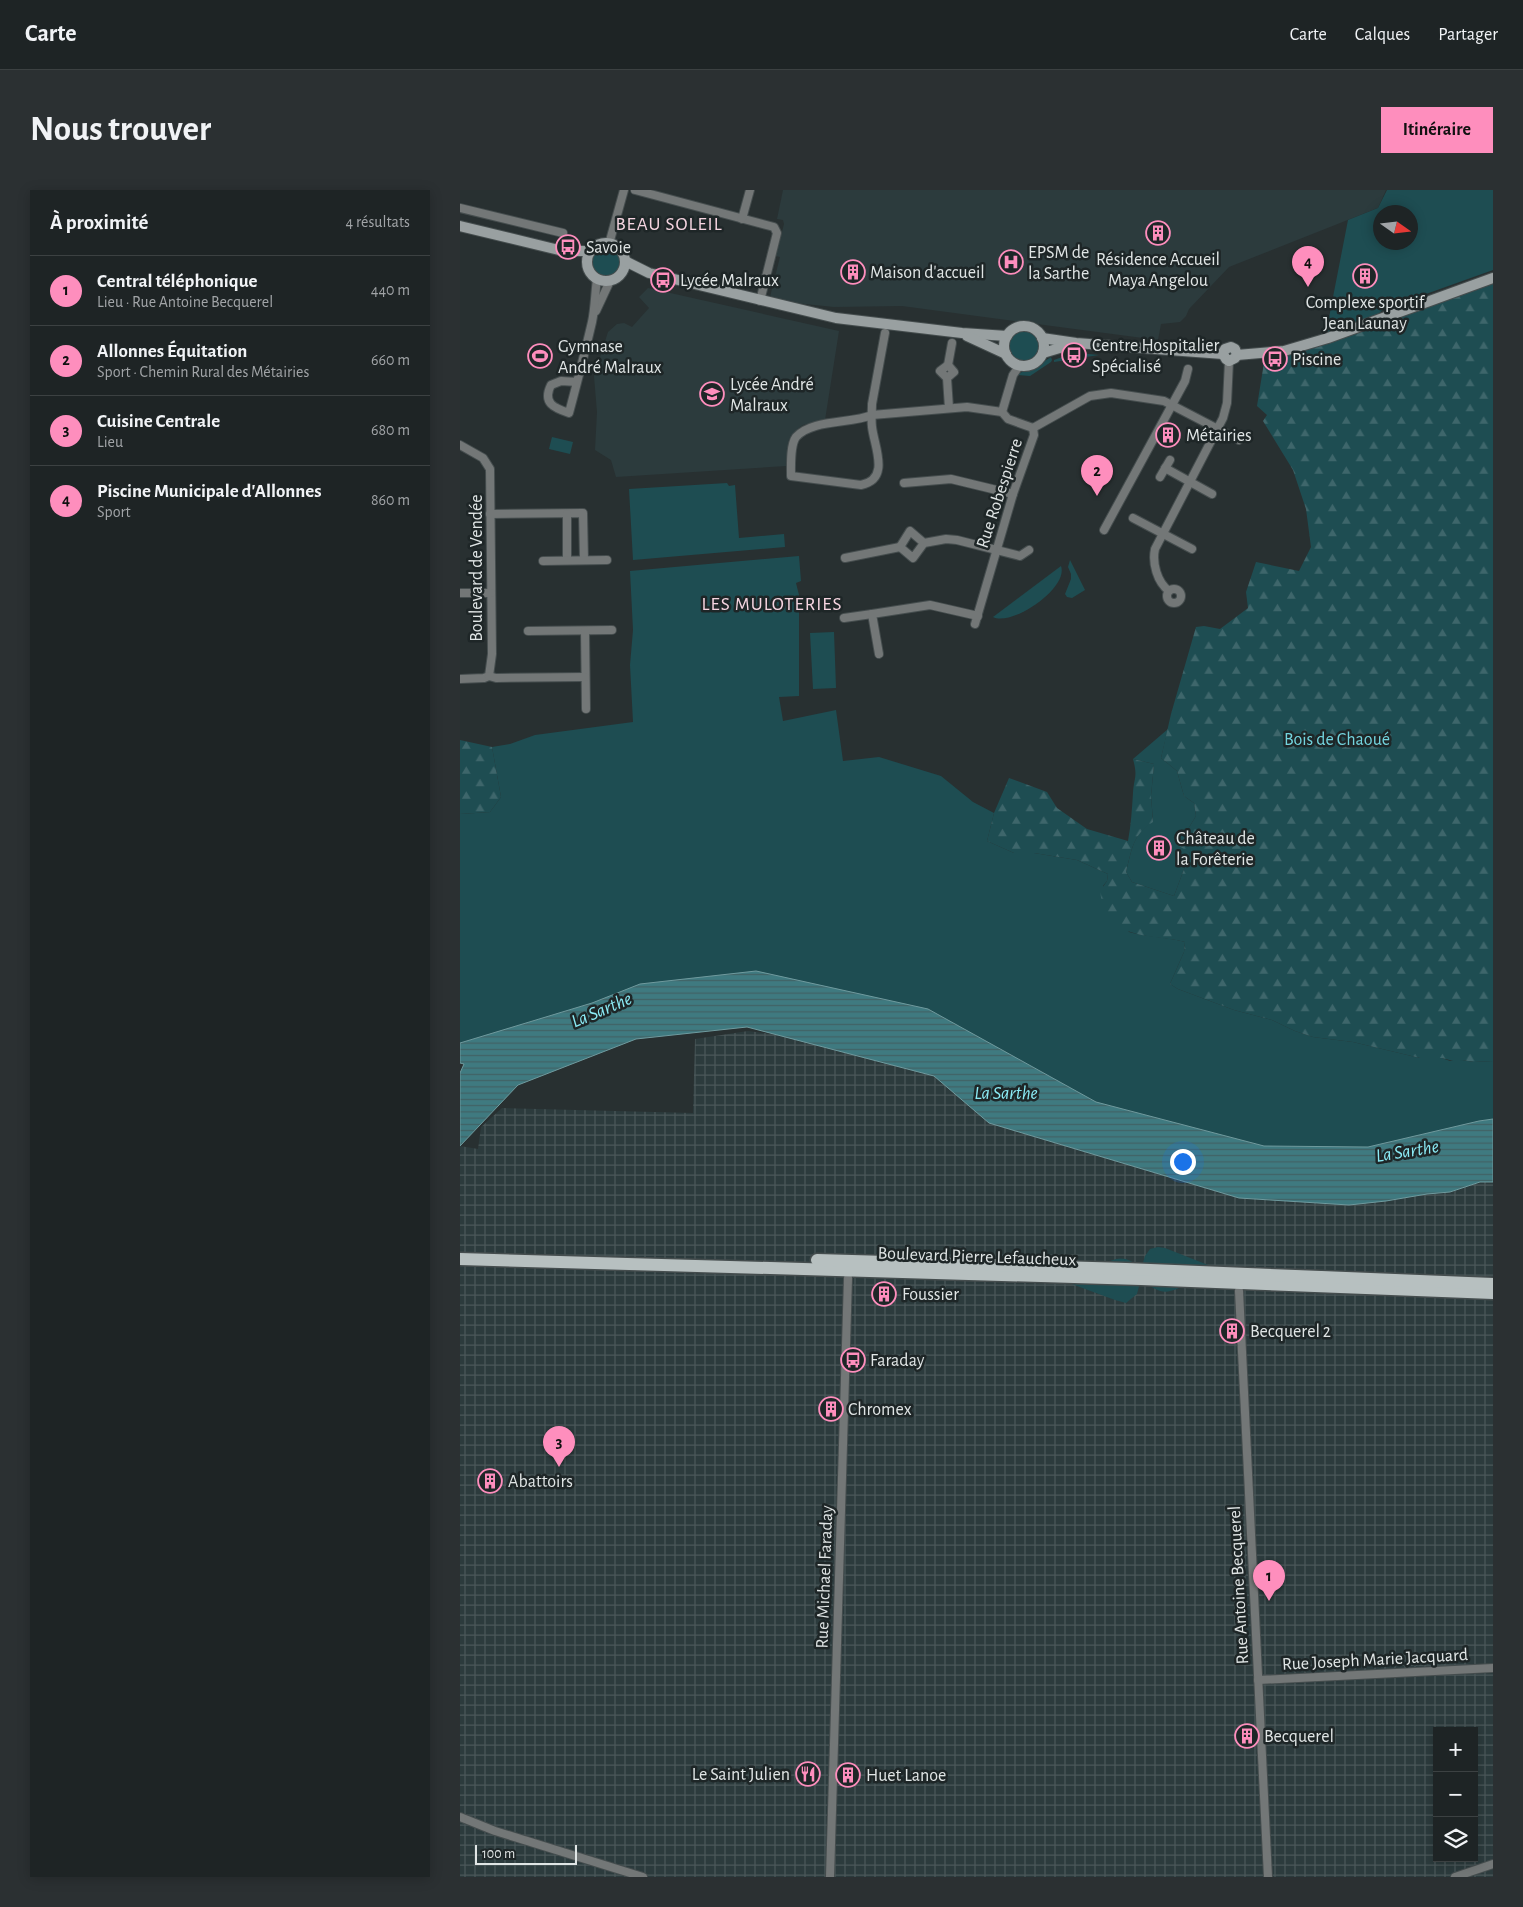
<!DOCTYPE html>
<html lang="fr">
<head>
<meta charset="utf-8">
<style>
	:root { --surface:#1e2425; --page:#2b3032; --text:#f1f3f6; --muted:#a1a4a7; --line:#3c4142; --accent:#fe8ebd }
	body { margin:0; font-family:"Alegreya Sans",sans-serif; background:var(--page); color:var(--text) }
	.controls { position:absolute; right:15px; bottom:15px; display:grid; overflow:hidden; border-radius:0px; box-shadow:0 2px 12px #0003 }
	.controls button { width:45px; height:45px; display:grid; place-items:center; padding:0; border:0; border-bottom:1px solid var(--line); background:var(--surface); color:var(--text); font:25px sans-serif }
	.compass { position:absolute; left:913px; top:15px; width:45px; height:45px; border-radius:50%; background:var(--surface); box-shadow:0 2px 12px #0003; rotate:104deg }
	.scale { position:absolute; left:15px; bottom:12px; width:102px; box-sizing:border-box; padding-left:5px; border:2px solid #e0e5e5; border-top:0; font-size:14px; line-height:18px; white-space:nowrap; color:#e0e5e5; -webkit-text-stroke:4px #1e2627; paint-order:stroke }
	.you { position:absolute; left:722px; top:971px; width:18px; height:18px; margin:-12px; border:4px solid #fff; border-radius:50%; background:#1a73e8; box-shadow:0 0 0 8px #1a73e833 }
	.badge { display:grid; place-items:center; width:32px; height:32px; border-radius:50%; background:var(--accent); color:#111; font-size:16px; font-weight:700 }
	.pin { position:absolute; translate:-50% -41px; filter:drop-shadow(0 1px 2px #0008) }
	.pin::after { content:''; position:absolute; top:26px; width:18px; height:15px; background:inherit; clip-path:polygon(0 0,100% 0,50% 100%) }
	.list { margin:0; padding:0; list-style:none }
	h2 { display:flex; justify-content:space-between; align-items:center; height:65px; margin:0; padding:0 20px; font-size:21px }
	h2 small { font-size:16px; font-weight:400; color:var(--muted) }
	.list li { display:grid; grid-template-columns:32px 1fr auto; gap:15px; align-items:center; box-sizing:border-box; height:70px; padding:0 20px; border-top:1px solid var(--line) }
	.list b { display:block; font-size:19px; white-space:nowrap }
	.list p { margin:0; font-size:16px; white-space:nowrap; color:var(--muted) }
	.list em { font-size:16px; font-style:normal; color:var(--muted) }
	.icon { flex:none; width:28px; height:28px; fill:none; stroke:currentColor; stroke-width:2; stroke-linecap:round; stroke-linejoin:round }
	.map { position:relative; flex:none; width:1033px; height:1687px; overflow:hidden; border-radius:0px }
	header { display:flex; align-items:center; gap:30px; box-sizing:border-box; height:70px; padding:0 25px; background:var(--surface); border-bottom:1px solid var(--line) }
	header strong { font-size:24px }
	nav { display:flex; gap:28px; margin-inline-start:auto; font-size:18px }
	.intro { display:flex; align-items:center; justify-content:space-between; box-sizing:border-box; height:120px; padding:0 30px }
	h1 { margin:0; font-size:35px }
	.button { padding:12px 22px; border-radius:0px; background:var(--accent); color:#111; font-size:18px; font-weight:700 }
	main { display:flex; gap:30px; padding:0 30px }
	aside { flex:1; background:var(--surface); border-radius:0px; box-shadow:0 2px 12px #0003 }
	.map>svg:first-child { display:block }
</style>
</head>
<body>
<header>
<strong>Carte</strong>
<nav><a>Carte</a><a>Calques</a><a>Partager</a></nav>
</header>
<div class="intro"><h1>Nous trouver</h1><a class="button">Itinéraire</a></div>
<main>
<aside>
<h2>À proximité<small>4 résultats</small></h2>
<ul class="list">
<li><span class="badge">1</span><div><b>Central téléphonique</b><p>Lieu · Rue Antoine Becquerel</p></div><em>440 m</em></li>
<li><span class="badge">2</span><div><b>Allonnes Équitation</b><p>Sport · Chemin Rural des Métairies</p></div><em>660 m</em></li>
<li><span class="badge">3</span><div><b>Cuisine Centrale</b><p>Lieu</p></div><em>680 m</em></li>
<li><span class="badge">4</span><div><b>Piscine Municipale d'Allonnes</b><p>Sport</p></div><em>860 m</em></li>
</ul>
</aside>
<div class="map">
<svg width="1033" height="1687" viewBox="0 0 1033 1687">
	<defs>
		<pattern id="industrial-grid" width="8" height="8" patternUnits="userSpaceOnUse" patternTransform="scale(1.25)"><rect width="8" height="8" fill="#2c3b3d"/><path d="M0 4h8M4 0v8" fill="none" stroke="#4a5759"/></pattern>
		<pattern id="forest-firs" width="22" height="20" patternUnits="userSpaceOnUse" patternTransform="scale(1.25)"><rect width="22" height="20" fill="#1e4d52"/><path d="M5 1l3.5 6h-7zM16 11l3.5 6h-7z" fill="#3e666b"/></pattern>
		<pattern id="water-rules" width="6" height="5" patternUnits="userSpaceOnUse" patternTransform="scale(1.25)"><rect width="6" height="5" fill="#3f7a80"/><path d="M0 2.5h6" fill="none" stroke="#416265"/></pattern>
	</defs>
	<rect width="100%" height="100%" fill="#283031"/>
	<g fill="#2c3b3d">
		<path d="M323 0H926L918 18 769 77 729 119 726 126 720 132 701 134 698 150 442 116 374 117 335 113 310 107 320 67 316 66 324 34 323 30 317 29Z"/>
		<path d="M188 98 379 141 365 230 343 235 335 241 329 250 326 276 156 287 151 270 135 260 137 222 134 186 148 142 157 134 164 133 172 137 189 118 179 107Z"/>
	</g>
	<path fill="url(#industrial-grid)" fill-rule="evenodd" d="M288 841 313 844 474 886 529 933 779 1008 889 1015 926 1011 967 1004 990 1002 1020 992H1033V1687H0V956L18 959 21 937 42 918 233 923 235 849ZM977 1541H1014V1668H977Z"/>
	<g fill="#1e4d52" fill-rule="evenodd">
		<path d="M927 0H1033V80L924 119 918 124 866 143 888 30 918 18ZM951 22V52H921V22Z"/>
		<circle cx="146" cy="72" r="15"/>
		<circle cx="564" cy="156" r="15"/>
		<path d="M619 163 639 165 594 172V170L605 166Z"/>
		<path d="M591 167 592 170 591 172 570 186 558 185 563 181 572 179Z"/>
		<path d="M92 247 113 252 110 264 89 259Z"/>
		<path d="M267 293 269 296 275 295 279 348 324 344 325 357 173 370 169 299Z"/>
		<path d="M339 366 341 391 336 393 339 405V506L319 507 323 531 376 520 383 571 419 567 481 586 513 612 534 623 527 651 554 663H574L617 670 648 684 647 691 643 696 669 742C687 747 706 747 725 752L724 762 710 794 718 799 774 820 812 830 835 841 853 847 893 852 960 868H982L990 871 1002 870 1014 872 1033 871V929L1019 931 908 957 804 956 636 912 468 819 180 794 132 813 0 853V624L30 622 41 607 32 557 50 554 75 545 173 532 170 475 173 440 170 381Z"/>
		<path d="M610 370 625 400 612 408 607 407 605 404 611 389V384L608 377Z"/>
		<path d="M601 376C609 398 551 437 533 427Z"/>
		<path d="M374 442 376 498 353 499 350 443Z"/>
		<path d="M708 539 701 568 717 581 724 606 734 613 736 626 725 644 713 648 730 663 714 706 672 692 666 682C672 660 672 645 693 631L691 606 694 574 673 569Z"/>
		<path d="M698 1057 705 1058 748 1075 763 1083 635 1078C655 1069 663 1062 681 1079L685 1066 690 1059Z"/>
		<path d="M590 1086 734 1091C708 1103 704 1108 681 1089L677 1104 666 1113 655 1110Z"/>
	</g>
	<g fill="url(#forest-firs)">
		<path d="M1033 88V871L1014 872 1002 870 997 872 982 868H960L893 852 853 847 835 841 812 830 774 820 718 799 710 794 724 762 725 752C699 745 658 750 645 720 642 715 641 707 640 701L647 691 648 684 617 670 574 663H554L527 651 534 623 549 588 587 602 597 618 627 639 668 651C671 635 672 619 673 603 674 587 678 587 673 569L694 574 691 606 693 632C672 645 672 660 666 682L672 692 714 706 730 663 713 652V648L725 644 736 626 734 613 724 606 717 581 701 568 711 524 736 437 744 436 760 439 788 418 786 402 796 372 839 381 851 357 846 319 833 280 803 231 807 225 797 216 803 179V163L824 161Z"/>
		<path d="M0 550 32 557 41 607 30 622 0 624Z"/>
	</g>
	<path fill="url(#water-rules)" stroke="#6f9a9e" d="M296 781 468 819 636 912 804 956 908 957 1019 931 1033 929V992H1020L990 1002 967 1004 926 1011 889 1015 779 1008 529 933 474 886 287 837 176 849 58 895 0 956V883L4 874 0 873V853L132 813 180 794Z"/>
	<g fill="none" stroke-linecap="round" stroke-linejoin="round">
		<g stroke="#454d4e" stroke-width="10">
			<g id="street">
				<path d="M175 0 314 37 317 43 300 111"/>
				<path d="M0 18 103 43"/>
				<path d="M282 29 290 0"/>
				<path d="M149 54 164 0"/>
				<path d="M136 121 150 91"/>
				<path d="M425 143 412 214C412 221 411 230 412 237 414 256 431 289 401 295L331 286C331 276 330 255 336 247 352 229 391 234 412 225L507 217 542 222 548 229 573 238"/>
				<path d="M488 175 492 153"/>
				<path d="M487 188 480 181 488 175 494 182 487 188 489 218"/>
				<path d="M117 192 101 191 91 195C82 213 94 218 109 223 117 193 125 162 132 132 135 118 135 103 137 89"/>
				<path d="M542 222 553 185 560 175"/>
				<path d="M573 238 630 206 651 203 704 211 779 250"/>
				<path d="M0 255 23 268 30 279 32 464 29 486 24 488 0 489"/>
				<path d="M705 278 752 304"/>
				<path d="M700 287 710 270"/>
				<path d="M444 293 491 289 553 304"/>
				<path d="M30 324 123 323 124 370"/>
				<path d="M107 324V370"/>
				<path d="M673 328 732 359"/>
				<path d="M644 340 725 191 728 179"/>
				<path d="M464 353 450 341 440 357 453 368 464 353 486 349 497 350 560 366 569 360"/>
				<path d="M385 368 440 357"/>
				<path d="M83 371 147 370"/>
				<circle cx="714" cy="406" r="7"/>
				<path d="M709 401C697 392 692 373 695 359L763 228 767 213 769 171"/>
				<path d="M0 403H31"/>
				<path d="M384 428 412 424"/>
				<path d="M515 434 553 304 574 245 573 238"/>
				<path d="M68 441 152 440"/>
				<path d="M125 441 126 519"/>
				<path d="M419 464 412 424 470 415 518 426"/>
				<path d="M29 486 36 488 125 487"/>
				<path d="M779 1101 808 1687"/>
				<path d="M798 1490 1033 1478"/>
				<path d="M0 1627 35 1641 183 1687"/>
				<path d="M370 1687 388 1088"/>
				<path d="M995 1687 1033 1674"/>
			</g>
		</g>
		<g stroke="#454d4e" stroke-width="12">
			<g id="secondary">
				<path d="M0 36 103 61H131"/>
				<circle cx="146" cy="72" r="19"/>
				<path d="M165 71 189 83 376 128 502 143 547 146"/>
				<circle cx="564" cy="156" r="20"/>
				<path d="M507 146 546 164"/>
				<path d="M582 148 616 153 763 164"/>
				<path d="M583 163 613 154"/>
				<path d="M763 164 765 159 771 157 775 159 777 165"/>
				<path d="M763 164 766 169 769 171 775 168 777 165"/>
				<path d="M777 165 824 161 868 148 1033 88"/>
			</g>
		</g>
		<g stroke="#454d4e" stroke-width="15">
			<g id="primary">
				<path d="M0 1069 681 1089 1033 1103"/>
				<path d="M357 1070 666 1079 1033 1094"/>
			</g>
		</g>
		<use href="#street" stroke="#737777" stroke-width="8"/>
		<use href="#secondary" stroke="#99a0a1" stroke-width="10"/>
		<use href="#primary" stroke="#b7c0c0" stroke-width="12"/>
	</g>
	<defs>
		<g id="building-ring" transform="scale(1.25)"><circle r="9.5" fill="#1e2627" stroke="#fe8ebd" stroke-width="1.5"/><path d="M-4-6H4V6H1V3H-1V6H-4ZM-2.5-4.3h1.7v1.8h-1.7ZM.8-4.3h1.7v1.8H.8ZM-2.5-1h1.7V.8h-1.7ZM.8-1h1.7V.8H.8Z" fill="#fe8ebd"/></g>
		<g id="bus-ring" transform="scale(1.25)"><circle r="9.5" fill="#1e2627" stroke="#fe8ebd" stroke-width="1.5"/><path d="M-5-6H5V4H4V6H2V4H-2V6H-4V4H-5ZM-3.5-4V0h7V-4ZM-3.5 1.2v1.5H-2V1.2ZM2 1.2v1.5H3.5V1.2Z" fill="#fe8ebd"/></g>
		<g id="hospital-ring" transform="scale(1.25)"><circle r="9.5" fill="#1e2627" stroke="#fe8ebd" stroke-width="1.5"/><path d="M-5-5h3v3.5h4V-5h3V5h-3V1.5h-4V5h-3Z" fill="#fe8ebd"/></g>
		<g id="stadium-ring" transform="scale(1.25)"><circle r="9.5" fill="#1e2627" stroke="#fe8ebd" stroke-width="1.5"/><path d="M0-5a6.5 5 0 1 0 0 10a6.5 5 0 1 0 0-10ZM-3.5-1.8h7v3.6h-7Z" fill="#fe8ebd"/></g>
		<g id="school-ring" transform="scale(1.25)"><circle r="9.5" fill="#1e2627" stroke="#fe8ebd" stroke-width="1.5"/><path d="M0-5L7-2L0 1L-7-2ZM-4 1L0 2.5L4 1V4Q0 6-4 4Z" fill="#fe8ebd"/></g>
		<g id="restaurant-ring" transform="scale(1.25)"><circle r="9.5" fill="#1e2627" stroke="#fe8ebd" stroke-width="1.5"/><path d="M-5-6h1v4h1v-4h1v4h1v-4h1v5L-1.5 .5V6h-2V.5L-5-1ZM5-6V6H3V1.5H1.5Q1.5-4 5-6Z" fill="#fe8ebd"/></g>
	</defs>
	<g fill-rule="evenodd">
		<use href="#building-ring" x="698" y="43"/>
		<use href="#bus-ring" x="108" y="57"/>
		<use href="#hospital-ring" x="551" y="72"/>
		<use href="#building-ring" x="393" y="82"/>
		<use href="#building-ring" x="905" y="86"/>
		<use href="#bus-ring" x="203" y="90"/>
		<use href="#bus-ring" x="614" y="165"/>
		<use href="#stadium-ring" x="80" y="166"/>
		<use href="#bus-ring" x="815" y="169"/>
		<use href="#school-ring" x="252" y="204"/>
		<use href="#building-ring" x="708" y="245"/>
		<use href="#building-ring" x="699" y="658"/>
		<use href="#building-ring" x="424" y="1104"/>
		<use href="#building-ring" x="772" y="1141"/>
		<use href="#bus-ring" x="393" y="1170"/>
		<use href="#building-ring" x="371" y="1219"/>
		<use href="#building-ring" x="30" y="1291"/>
		<use href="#building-ring" x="787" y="1546"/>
		<use href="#restaurant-ring" x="348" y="1584"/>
		<use href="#building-ring" x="388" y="1585"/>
	</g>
	<g text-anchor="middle" stroke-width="5" stroke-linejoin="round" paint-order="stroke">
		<g font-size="18" fill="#e0e5e5" stroke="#1e2627" text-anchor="start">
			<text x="126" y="63">Savoie</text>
			<text x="568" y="68">EPSM de<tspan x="568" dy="21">la Sarthe</tspan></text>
			<text x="698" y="75" text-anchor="middle">Résidence Accueil<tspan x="698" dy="21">Maya Angelou</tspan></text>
			<text x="410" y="88">Maison d'accueil</text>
			<text x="220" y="96">Lycée Malraux</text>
			<text x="905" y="118" text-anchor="middle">Complexe sportif<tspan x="905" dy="21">Jean Launay</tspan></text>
			<text x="632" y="161">Centre Hospitalier<tspan x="632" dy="21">Spécialisé</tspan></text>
			<text x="98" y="162">Gymnase<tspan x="98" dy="21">André Malraux</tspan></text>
			<text x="832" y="175">Piscine</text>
			<text x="270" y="200">Lycée André<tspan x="270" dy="21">Malraux</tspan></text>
			<text x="726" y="251">Métairies</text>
			<text x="716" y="654">Château de<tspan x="716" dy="21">la Forêterie</tspan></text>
			<text x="442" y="1110">Foussier</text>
			<text x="790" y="1147">Becquerel 2</text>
			<text x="410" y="1176">Faraday</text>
			<text x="388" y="1225">Chromex</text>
			<text x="48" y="1297">Abattoirs</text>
			<text x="804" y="1552">Becquerel</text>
			<text x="330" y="1590" text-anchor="end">Le Saint Julien</text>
			<text x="406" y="1591">Huet Lanoe</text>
		</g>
		<g font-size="18" fill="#e0e5e5" stroke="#1e2627">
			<text transform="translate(539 303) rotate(-72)" y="6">Rue Robespierre</text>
			<text transform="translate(16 378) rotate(-90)" y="6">Boulevard de Vendée</text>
			<text transform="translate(517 1066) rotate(2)" y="6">Boulevard Pierre Lefaucheux</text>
			<text transform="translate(364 1387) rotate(-88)" y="6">Rue Michael Faraday</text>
			<text transform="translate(778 1395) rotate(-93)" y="6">Rue Antoine Becquerel</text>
			<text transform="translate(915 1469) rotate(-3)" y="6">Rue Joseph Marie Jacquard</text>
		</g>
		<g font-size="18" fill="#73d4de" stroke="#1e2627">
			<text x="877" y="555">Bois de Chaoué</text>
		</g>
		<g font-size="19" letter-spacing="1" fill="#f6d5e1" stroke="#1e2627">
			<text x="209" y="40">BEAU SOLEIL</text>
			<text x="312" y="420">LES MULOTERIES</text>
		</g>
		<g font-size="19" font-style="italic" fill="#8bebf5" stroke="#1e2627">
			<text transform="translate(141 819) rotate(-23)" y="7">La Sarthe</text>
			<text x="546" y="909">La Sarthe</text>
			<text transform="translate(947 960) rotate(-9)" y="7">La Sarthe</text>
		</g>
	</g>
</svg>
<div class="controls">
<button>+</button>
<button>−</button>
<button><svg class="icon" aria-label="layers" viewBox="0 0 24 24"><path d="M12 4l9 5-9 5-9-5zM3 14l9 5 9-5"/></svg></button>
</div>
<svg class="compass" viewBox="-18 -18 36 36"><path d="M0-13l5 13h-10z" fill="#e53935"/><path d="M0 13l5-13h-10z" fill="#a1a4a7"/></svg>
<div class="scale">100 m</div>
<div class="you"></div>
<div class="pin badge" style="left:809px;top:1411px">1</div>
<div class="pin badge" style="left:637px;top:306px">2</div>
<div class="pin badge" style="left:99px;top:1277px">3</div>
<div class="pin badge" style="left:848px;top:97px">4</div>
</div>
</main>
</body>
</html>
